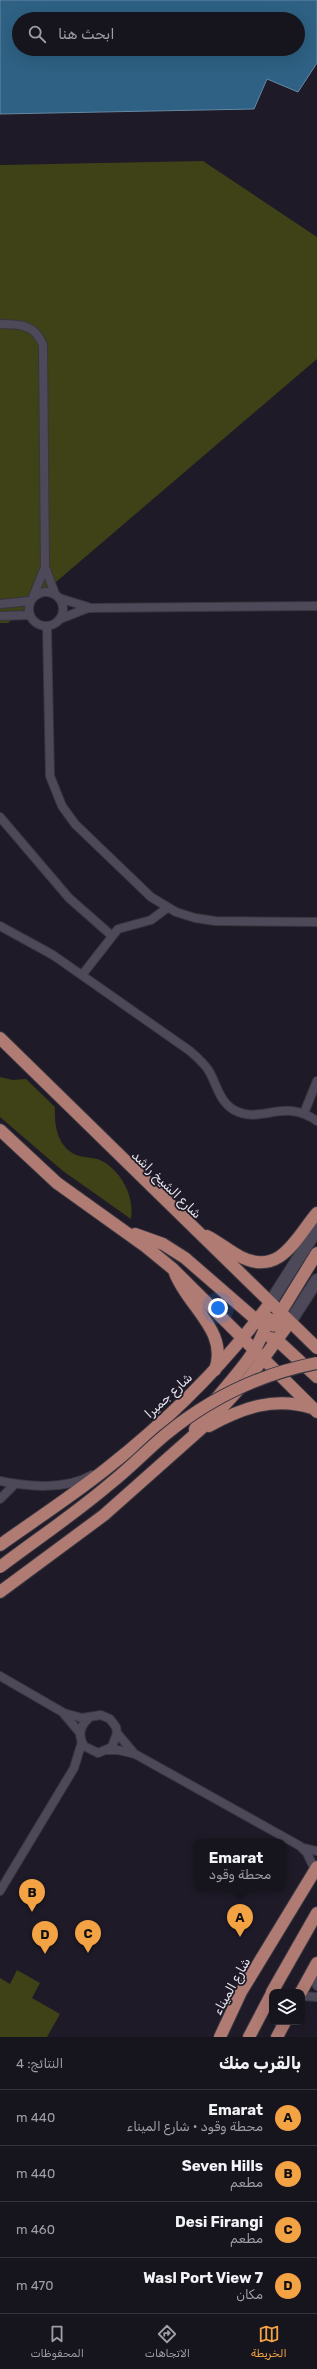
<!DOCTYPE html>
<html lang="ar">
<head>
<meta charset="utf-8">
<style>
	:root { --surface:#16141d; --page:#23212a; --text:#f1f3f6; --muted:#9e9ea4; --line:#35333b; --accent:#f4a344 }
	body { margin:0; font-family:Rubik,Cairo,sans-serif; background:var(--page); color:var(--text); direction:rtl }
	.controls { position:absolute; right:12px; bottom:12px; display:grid; overflow:hidden; border-radius:8px; box-shadow:0 4px 16px #0002 }
	.controls button { width:36px; height:36px; display:grid; place-items:center; padding:0; border:0; border-bottom:1px solid var(--line); background:var(--surface); color:var(--text); font:20px sans-serif }
	.you { position:absolute; left:218px; top:1308px; width:14px; height:14px; margin:-10px; border:3px solid #fff; border-radius:50%; background:#1a73e8; box-shadow:0 0 0 6px #1a73e833 }
	.badge { display:grid; place-items:center; width:26px; height:26px; border-radius:50%; background:var(--accent); color:#111; font-size:13px; font-weight:700 }
	.pin { position:absolute; translate:-50% -33px; filter:drop-shadow(0 1px 2px #0008) }
	.pin::after { content:''; position:absolute; top:21px; width:14px; height:12px; background:inherit; clip-path:polygon(0 0,100% 0,50% 100%) }
	.popup { position:absolute; left:194px; top:1839px; width:92px; height:52px; box-sizing:border-box; display:grid; place-content:center; border-radius:8px; background:var(--surface); filter:drop-shadow(0 1px 3px #0005); font-size:13px; white-space:nowrap; color:var(--muted) }
	.popup b { font-size:15px; color:var(--text) }
	.popup::after { content:''; position:absolute; left:50%; top:100%; margin-left:-8px; border:8px solid transparent; border-top-color:var(--surface) }
	.list { margin:0; padding:0; list-style:none }
	h2 { display:flex; justify-content:space-between; align-items:center; height:52px; margin:0; padding:0 16px; font-size:17px }
	h2 small { font-size:13px; font-weight:400; color:var(--muted) }
	.list li { display:grid; grid-template-columns:26px 1fr auto; gap:12px; align-items:center; box-sizing:border-box; height:56px; padding:0 16px; border-top:1px solid var(--line) }
	.list b { display:block; font-size:15px; white-space:nowrap }
	.list p { margin:0; font-size:13px; white-space:nowrap; color:var(--muted) }
	.list em { font-size:13px; font-style:normal; color:var(--muted) }
	.icon { flex:none; width:22px; height:22px; fill:none; stroke:currentColor; stroke-width:2; stroke-linecap:round; stroke-linejoin:round }
	.map { position:relative; flex:none; width:317px; height:2037px; overflow:hidden; direction:ltr }
	.search { position:absolute; background:var(--surface); box-shadow:0 4px 16px #0002; left:12px; right:12px; top:12px; height:44px; display:flex; align-items:center; gap:10px; box-sizing:border-box; padding:0 14px; border-radius:22px; color:var(--muted); font-size:15px }
	.sheet { height:276px; background:var(--surface) }
	nav { display:flex; justify-content:space-around; align-items:center; box-sizing:border-box; height:56px; border-top:1px solid var(--line); background:var(--surface); font-size:11px; color:var(--muted) }
	nav a { display:grid; justify-items:center; gap:2px }
	nav .on { color:var(--accent) }
	.map>svg:first-child { display:block }
</style>
</head>
<body>
<div class="map">
<svg width="317" height="2037" viewBox="0 0 317 2037">
	<rect width="100%" height="100%" fill="#1e1a27"/>
	<g fill="#3f4117">
		<path d="M203 161 317 237V359L8 623H0V165Z"/>
		<path d="M0 1077 13 1080 26 1079 55 1107C54 1127 58 1149 79 1156 86 1158 93 1157 100 1160 121 1170 135 1197 131 1219L63 1171 0 1117Z"/>
		<path d="M17 1970 40 1983 32 1998 60 2014 47 2037H0V1978L10 1984Z"/>
	</g>
	<path fill="#2e6184" stroke="#6588a3" fill-rule="evenodd" d="M0 0H317V63L298 92 267 79 254 109 0 114ZM19 19H298V49H19Z"/>
	<g fill="none" stroke-linecap="round" stroke-linejoin="round">
		<g stroke="#383640" stroke-width="10">
			<g id="street">
				<path d="M0 324C19 324 35 324 43 345L45 567 55 594"/>
				<circle cx="46" cy="609" r="17"/>
				<path d="M33 597 45 567"/>
				<path d="M59 598 88 607"/>
				<path d="M0 604 30 601"/>
				<path d="M0 616 29 615"/>
				<path d="M60 619 88 608 317 606"/>
				<path d="M47 627 50 776 62 806 75 824 151 897 176 912 195 918 215 921 317 922"/>
				<path d="M0 817 69 898 111 935"/>
				<path d="M0 926 53 955 190 1051C197 1057 204 1063 209 1071 217 1085 219 1101 234 1110 262 1125 283 1097 317 1121"/>
				<path d="M82 975 118 929 151 920 167 908"/>
				<path d="M304 1113 317 1081"/>
				<path d="M0 1481C28 1487 66 1490 92 1475"/>
				<path d="M0 1499 15 1484"/>
				<path d="M0 1676 64 1713 82 1718 101 1715 110 1719 116 1727 117 1733 112 1747 98 1753 84 1746C78 1736 79 1727 88 1719"/>
				<path d="M64 1714 80 1733"/>
				<path d="M117 1733 133 1752"/>
				<path d="M107 1750H118L135 1754 300 1846 307 1853 315 1870"/>
				<path d="M303 1848 317 1851"/>
				<path d="M0 1891 74 1768 82 1742"/>
				<path d="M311 1974 317 1986"/>
				<path d="M302 1996 317 1997"/>
			</g>
		</g>
		<g stroke="#383640" stroke-width="14">
			<g id="secondary">
				<path d="M270 1303 317 1229"/>
				<path d="M290 1322 317 1280"/>
			</g>
		</g>
		<g stroke="#383640" stroke-width="14">
			<g id="primary">
				<path d="M0 1038 317 1348"/>
				<path d="M0 1130 57 1183 145 1246 173 1269 317 1412"/>
				<path d="M135 1234 163 1244 185 1258 261 1324 278 1326 290 1322"/>
				<path d="M207 1236C219 1242 229 1251 241 1257 281 1277 297 1236 317 1213"/>
				<path d="M175 1273C188 1307 229 1331 215 1370"/>
				<path d="M277 1318 317 1253"/>
				<path d="M271 1338 277 1340 317 1377"/>
				<path d="M209 1426C242 1408 274 1396 312 1408"/>
				<path d="M195 1429C216 1390 258 1362 268 1318"/>
				<path d="M0 1545C35 1520 72 1496 106 1469 167 1421 224 1365 270 1303"/>
				<path d="M0 1592 104 1515 211 1420 249 1378 290 1322"/>
				<path d="M272 1992 317 1913"/>
				<path d="M301 1992 317 1963"/>
				<path d="M220 2037 241 1992 317 1867"/>
				<path d="M249 2037 272 1993"/>
				<path d="M277 2037 285 2022"/>
			</g>
		</g>
		<use href="#street" stroke="#4e4959" stroke-width="8"/>
		<use href="#secondary" stroke="#4e4959" stroke-width="12"/>
		<use href="#primary" stroke="#af7b73" stroke-width="12"/>
		<g stroke="#383640" stroke-width="14" stroke-linecap="butt">
			<path id="primary-bridge" d="M0 1567C37 1539 76 1513 111 1483 130 1468 147 1450 165 1435 210 1398 260 1374 317 1363"/>
		</g>
		<use href="#primary-bridge" stroke="#af7b73" stroke-width="12"/>
	</g>
	<g text-anchor="middle" stroke-width="3.5" stroke-linejoin="round" paint-order="stroke">
		<g font-size="13" fill="#e4e2eb" stroke="#1e1a27">
			<text transform="translate(167 1184) rotate(44)" y="5">شارع الشيخ راشد</text>
			<text transform="translate(168 1395) rotate(-43)" y="5">شارع جميرا</text>
			<text transform="translate(231 1986) rotate(-61)" y="5">شارع الميناء</text>
		</g>
	</g>
</svg>
<div class="controls">
<button><svg class="icon" aria-label="layers" viewBox="0 0 24 24"><path d="M12 4l9 5-9 5-9-5zM3 14l9 5 9-5"/></svg></button>
</div>
<div class="you"></div>
<div class="pin badge" style="left:240px;top:1937px">A</div>
<div class="popup"><b>Emarat</b>محطة وقود</div>
<div class="pin badge" style="left:32px;top:1912px">B</div>
<div class="pin badge" style="left:88px;top:1953px">C</div>
<div class="pin badge" style="left:45px;top:1954px">D</div>
<div class="search"><svg class="icon" aria-label="search" viewBox="0 0 24 24"><circle cx="10" cy="10" r="6"/><path d="M15 15l6 6"/></svg>ابحث هنا</div>
</div>
<section class="sheet">
<h2>بالقرب منك<small>النتائج: 4</small></h2>
<ul class="list">
<li><span class="badge">A</span><div><b>Emarat</b><p>محطة وقود · شارع الميناء</p></div><em>440 m</em></li>
<li><span class="badge">B</span><div><b>Seven Hills</b><p>مطعم</p></div><em>440 m</em></li>
<li><span class="badge">C</span><div><b>Desi Firangi</b><p>مطعم</p></div><em>460 m</em></li>
<li><span class="badge">D</span><div><b>Wasl Port View 7</b><p>مكان</p></div><em>470 m</em></li>
</ul>
</section>
<nav>
<a class="on"><svg class="icon" aria-label="map" viewBox="0 0 24 24"><path d="M3 6l6-2 6 2 6-2v14l-6 2-6-2-6 2zM9 4v14M15 6v14"/></svg>الخريطة</a>
<a><svg class="icon" aria-label="directions" viewBox="0 0 24 24"><path d="M12 3l9 9-9 9-9-9zM9 14v-3h6M13 9l2 2-2 2"/></svg>الاتجاهات</a>
<a><svg class="icon" aria-label="saved" viewBox="0 0 24 24"><path d="M7 4h10v16l-5-4-5 4z"/></svg>المحفوظات</a>
</nav>
</body>
</html>
